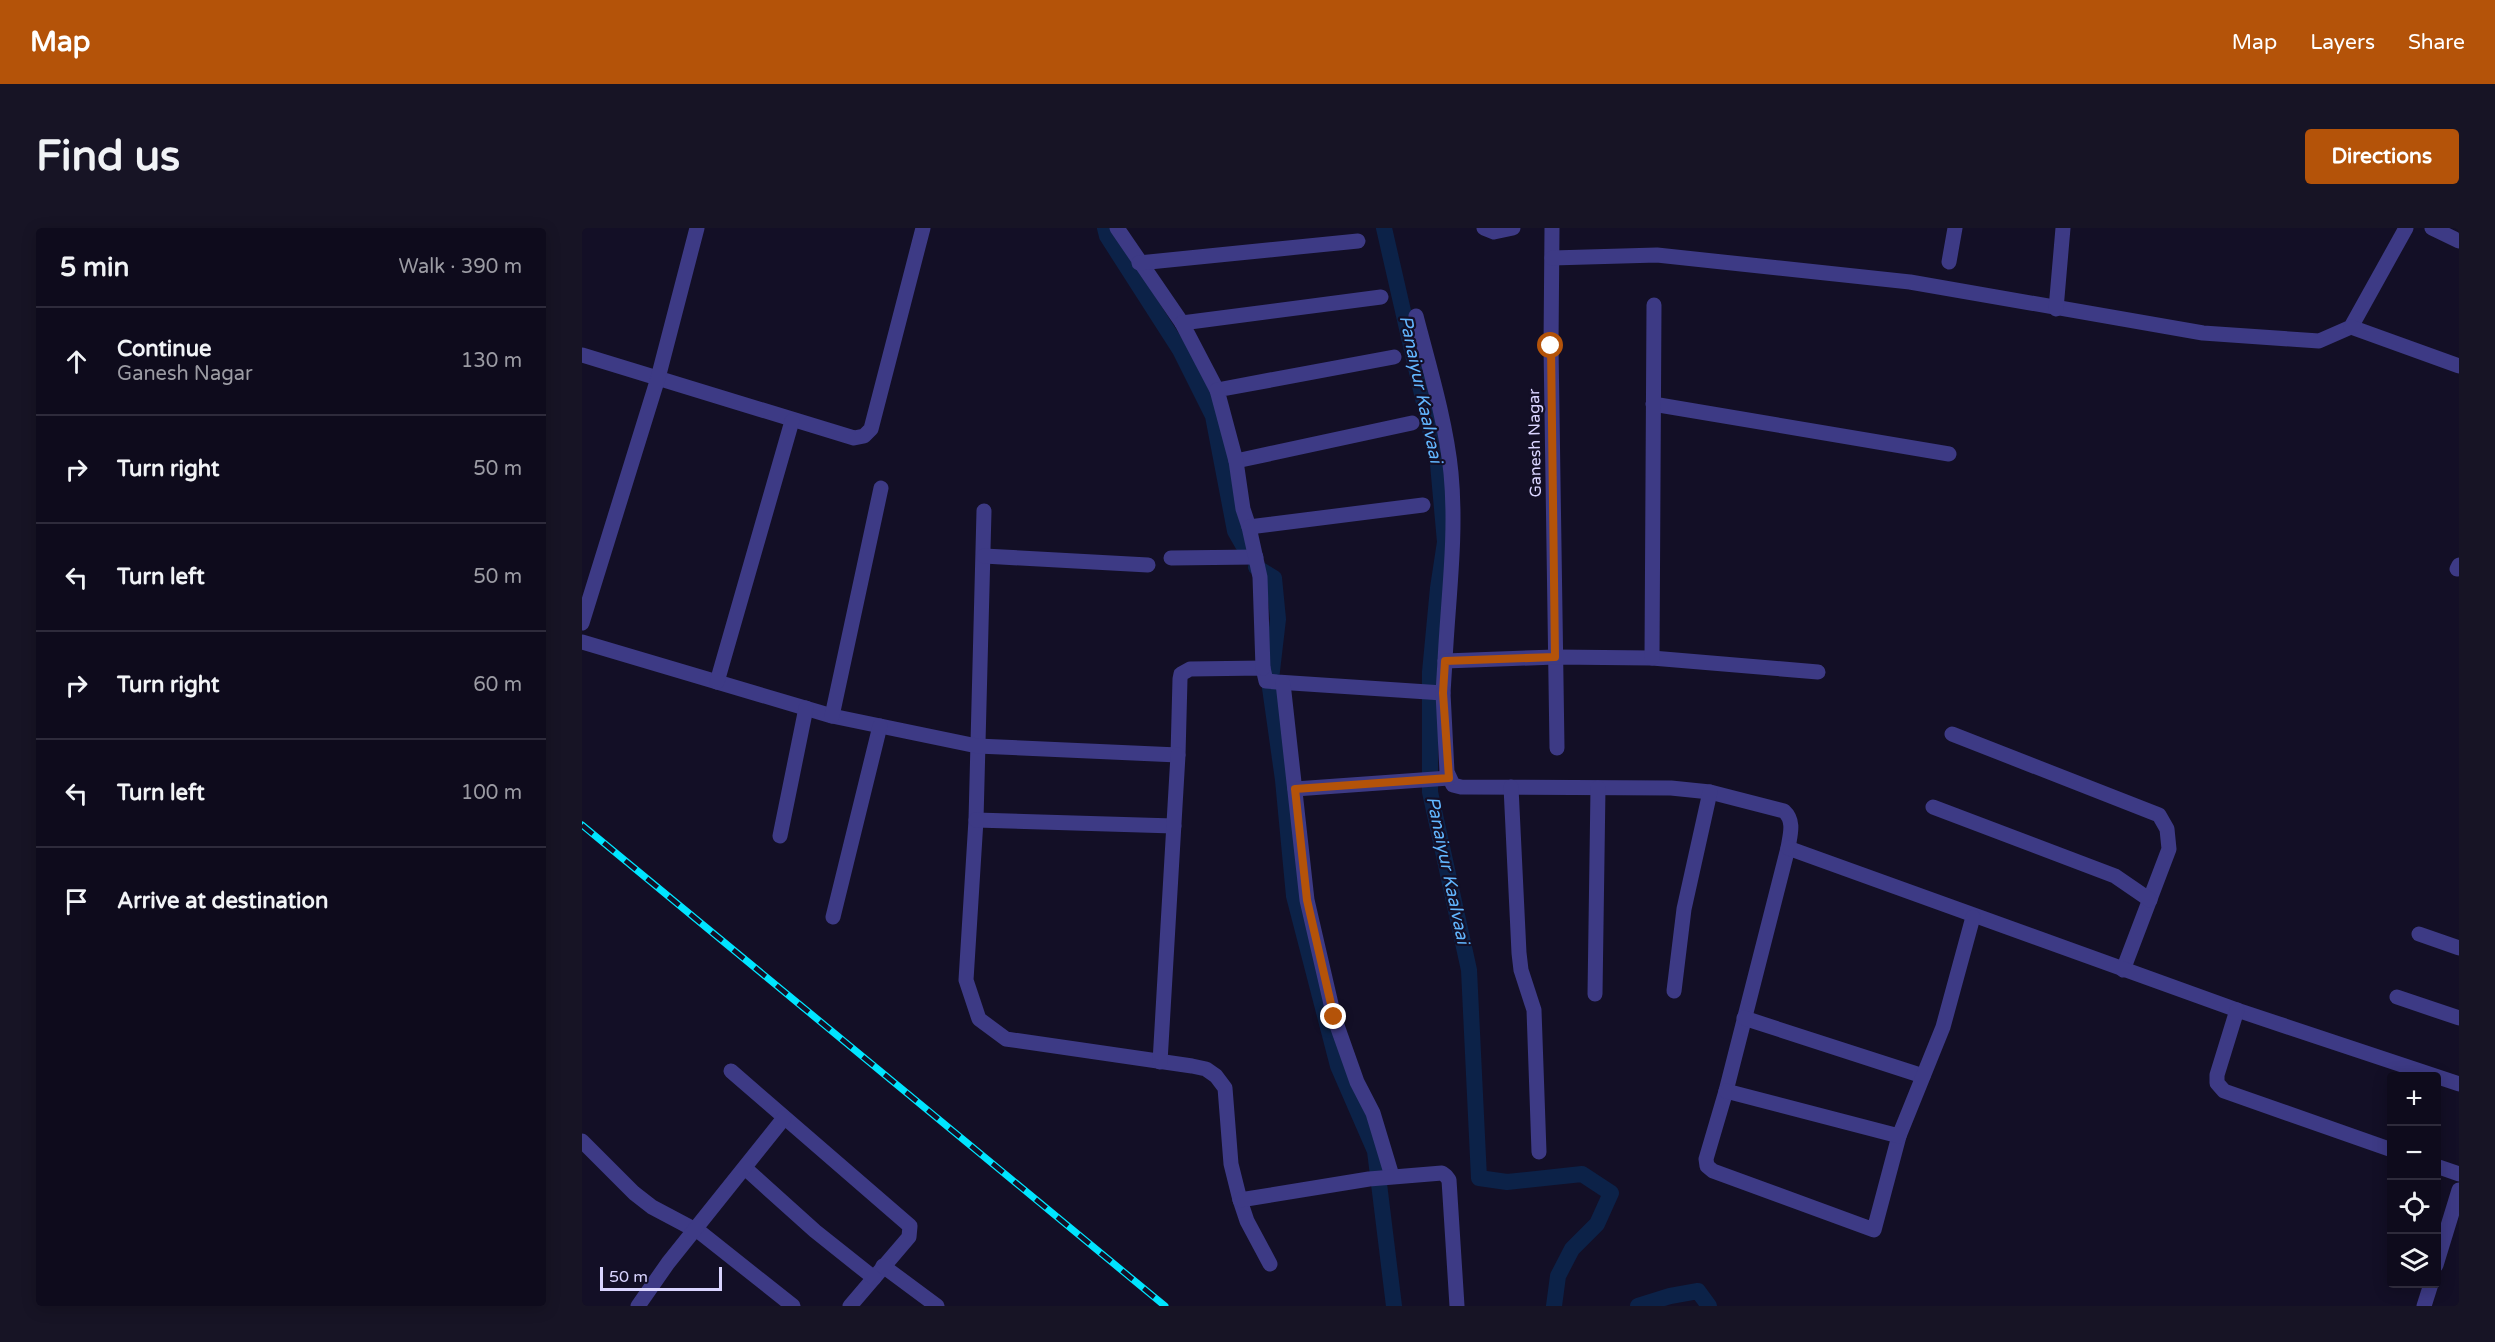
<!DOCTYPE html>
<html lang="en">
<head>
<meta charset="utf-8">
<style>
	:root { --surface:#0e0b1c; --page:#171425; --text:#f1f3f6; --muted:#9b9ba3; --line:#2e2b3b; --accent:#b45309 }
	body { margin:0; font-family:"Varela Round",sans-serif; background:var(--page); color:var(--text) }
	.controls { position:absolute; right:18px; bottom:18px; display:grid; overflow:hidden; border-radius:6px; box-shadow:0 3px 15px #0003 }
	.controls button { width:54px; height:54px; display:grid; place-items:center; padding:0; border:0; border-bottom:2px solid var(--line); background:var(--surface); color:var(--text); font:30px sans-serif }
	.scale { position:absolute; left:18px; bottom:15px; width:122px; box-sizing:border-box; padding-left:6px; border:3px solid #d9d4ff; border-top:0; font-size:16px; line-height:21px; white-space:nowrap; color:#d9d4ff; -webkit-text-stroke:4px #130f26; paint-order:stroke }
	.stop { position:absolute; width:18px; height:18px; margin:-14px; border:4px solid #b45309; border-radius:50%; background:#fff }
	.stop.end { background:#b45309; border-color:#fff; box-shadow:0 2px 6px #0008 }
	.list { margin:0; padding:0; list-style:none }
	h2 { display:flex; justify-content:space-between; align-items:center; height:78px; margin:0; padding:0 24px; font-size:26px }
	h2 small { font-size:20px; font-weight:400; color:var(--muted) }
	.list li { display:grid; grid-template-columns:39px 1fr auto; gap:18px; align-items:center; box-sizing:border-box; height:108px; padding:0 24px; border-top:2px solid var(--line) }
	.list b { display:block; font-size:22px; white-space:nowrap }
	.list p { margin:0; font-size:20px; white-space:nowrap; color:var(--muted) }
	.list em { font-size:20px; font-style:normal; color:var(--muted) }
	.icon { flex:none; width:33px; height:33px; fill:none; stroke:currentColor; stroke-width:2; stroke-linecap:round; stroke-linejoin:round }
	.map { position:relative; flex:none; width:1877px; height:1078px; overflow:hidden; border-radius:6px }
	header { display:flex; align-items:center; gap:36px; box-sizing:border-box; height:84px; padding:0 30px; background:var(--accent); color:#fff }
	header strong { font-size:28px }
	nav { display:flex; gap:33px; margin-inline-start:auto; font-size:21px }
	.intro { display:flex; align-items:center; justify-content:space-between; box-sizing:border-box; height:144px; padding:0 36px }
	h1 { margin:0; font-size:42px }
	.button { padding:15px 27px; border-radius:6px; background:var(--accent); color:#fff; font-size:21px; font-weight:700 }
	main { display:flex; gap:36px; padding:0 36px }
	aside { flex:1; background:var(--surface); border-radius:6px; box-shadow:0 3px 15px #0003 }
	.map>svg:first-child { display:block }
</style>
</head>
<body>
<header>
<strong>Map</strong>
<nav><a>Map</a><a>Layers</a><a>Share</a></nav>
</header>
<div class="intro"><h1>Find us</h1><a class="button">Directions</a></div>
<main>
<aside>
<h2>5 min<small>Walk · 390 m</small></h2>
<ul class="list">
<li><svg class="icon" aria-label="ahead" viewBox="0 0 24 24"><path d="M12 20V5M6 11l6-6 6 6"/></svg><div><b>Continue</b><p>Ganesh Nagar</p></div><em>130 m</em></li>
<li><svg class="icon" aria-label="right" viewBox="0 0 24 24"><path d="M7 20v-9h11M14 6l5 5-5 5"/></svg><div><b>Turn right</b></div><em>50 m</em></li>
<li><svg class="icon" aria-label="left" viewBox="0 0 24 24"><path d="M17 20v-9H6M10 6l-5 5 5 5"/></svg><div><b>Turn left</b></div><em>50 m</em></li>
<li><svg class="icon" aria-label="right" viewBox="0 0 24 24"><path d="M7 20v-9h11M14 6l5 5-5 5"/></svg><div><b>Turn right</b></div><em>60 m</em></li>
<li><svg class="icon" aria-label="left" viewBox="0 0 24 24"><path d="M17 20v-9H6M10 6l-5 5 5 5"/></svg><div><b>Turn left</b></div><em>100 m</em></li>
<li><svg class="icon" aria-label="arrive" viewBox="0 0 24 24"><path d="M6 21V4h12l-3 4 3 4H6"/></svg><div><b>Arrive at destination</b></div></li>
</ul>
</aside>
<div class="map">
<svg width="1877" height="1078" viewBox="0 0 1877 1078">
	<rect width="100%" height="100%" fill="#130f26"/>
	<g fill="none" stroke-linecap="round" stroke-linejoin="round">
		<g stroke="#0c2248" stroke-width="16">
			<path d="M523 0 525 8 598 122 631 188 653 303 661 317"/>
			<path d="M802 0 856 236 863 314 856 360 848 444V564L887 742 897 950 925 954 1000 946 1029 965 1015 996 990 1021 976 1048 972 1078"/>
			<path d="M674 339 692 350 696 391 688 460 701 552 712 668 756 838 793 923 812 1078"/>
			<path d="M1056 1078 1088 1068 1116 1063 1127 1078"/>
		</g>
		<g stroke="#3d3a85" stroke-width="15">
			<path d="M535 0 600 95"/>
			<path d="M902 0 912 4 931 0"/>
			<path d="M970 0 969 118 975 520"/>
			<path d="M1850 0 1877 13"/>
			<path d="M970 30 1075 27 1328 54 1621 105 1737 113 1769 99 1824 0"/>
			<path d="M1367 34 1373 0"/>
			<path d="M557 35 776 13"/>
			<path d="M1474 81 1481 0"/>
			<path d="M834 88C847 138 864 194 869 245 875 307 866 371 863 433"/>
			<path d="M1769 99 1877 138"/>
			<path d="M0 127 272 210 282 208 289 201 341 0"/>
			<path d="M635 162 600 95 799 69"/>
			<path d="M1071 176 1367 226"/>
			<path d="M654 233 830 195"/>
			<path d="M402 283 394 592 384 752 397 791 424 811 610 838 624 841 634 848 643 860 649 936 658 972 665 993 688 1036"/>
			<path d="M667 299 661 281 654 233 635 162 812 129"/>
			<path d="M402 328 566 337"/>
			<path d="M589 330 674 329"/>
			<path d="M1875 341 1877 337"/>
			<path d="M0 395 76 150 115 0"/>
			<path d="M0 414 250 488 395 518 596 527 598 451 599 446 608 441 681 440 684 453 695 454 861 465 863 433 973 429 1070 430 1236 444"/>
			<path d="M1070 430 1072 77"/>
			<path d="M681 440 678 349 667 299 841 277"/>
			<path d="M135 454 210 193"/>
			<path d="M701 455 725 672 752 789 775 854 791 885 810 948"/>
			<path d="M861 465 865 544 871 557 879 559 1089 560 1128 564 1202 583C1213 593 1208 607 1206 620L1144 863 1124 931 1125 938 1131 943 1292 1002 1317 908"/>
			<path d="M250 488 299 260"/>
			<path d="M1370 506 1577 587 1585 601 1587 621 1541 742"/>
			<path d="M929 559 937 725 939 742 952 782 957 924"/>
			<path d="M713 561 867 550"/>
			<path d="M1351 579 1533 648 1568 672"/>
			<path d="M394 592 592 598"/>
			<path d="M198 608 224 480"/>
			<path d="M1206 620 1655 782 1877 856"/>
			<path d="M251 689 298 498"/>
			<path d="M1837 706 1877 720"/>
			<path d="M1092 763 1102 681 1128 564"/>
			<path d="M1013 766 1016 560"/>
			<path d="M1815 769 1877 790"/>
			<path d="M1655 782 1635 847V855L1642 863 1810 922"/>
			<path d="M1162 790 1341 848"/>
			<path d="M578 834 596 527"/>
			<path d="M149 843 328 998 327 1009 268 1078"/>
			<path d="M1144 863 1317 908 1361 799 1391 689"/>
			<path d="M0 913 52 965 70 979 119 1005 211 1078"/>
			<path d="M1854 938 1877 946"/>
			<path d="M163 940 233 1003 292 1050"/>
			<path d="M658 972 787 951 860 945 864 948 867 952 875 1078"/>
			<path d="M1854 1037 1877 962"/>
			<path d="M301 1038 355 1078"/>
			<path d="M56 1078 86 1035 202 890"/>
			<path d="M1842 1078 1849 1056"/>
		</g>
		<g stroke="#00e5ff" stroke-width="7">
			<path id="rail" d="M0 597 583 1078"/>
		</g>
		<use href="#rail" stroke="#130f26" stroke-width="4.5" stroke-dasharray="14" stroke-linecap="butt"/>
	</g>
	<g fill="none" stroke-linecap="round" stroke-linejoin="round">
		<path stroke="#b45309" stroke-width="8" d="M752 789 725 672 713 561 867 550 861 465 863 433 973 429 969 118"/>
	</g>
	<g text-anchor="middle" stroke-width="4.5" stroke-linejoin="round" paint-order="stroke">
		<g font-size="16" fill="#d9d4ff" stroke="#130f26">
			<text transform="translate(952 215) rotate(-91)" y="6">Ganesh Nagar</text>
		</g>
		<g font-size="18" font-style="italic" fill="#62b6ff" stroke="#130f26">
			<text transform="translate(839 161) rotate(78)" y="6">Panaiyur Kaalvaai</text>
			<text transform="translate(866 642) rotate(78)" y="6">Panaiyur Kaalvaai</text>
		</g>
	</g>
</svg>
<div class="controls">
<button>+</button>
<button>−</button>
<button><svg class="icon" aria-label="locate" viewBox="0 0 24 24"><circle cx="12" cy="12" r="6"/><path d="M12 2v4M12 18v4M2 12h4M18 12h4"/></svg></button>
<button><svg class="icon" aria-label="layers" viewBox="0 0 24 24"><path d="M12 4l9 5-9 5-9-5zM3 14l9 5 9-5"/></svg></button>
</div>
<div class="scale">50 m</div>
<div class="stop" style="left:969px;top:118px"></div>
<div class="stop end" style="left:752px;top:789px"></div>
</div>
</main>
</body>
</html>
